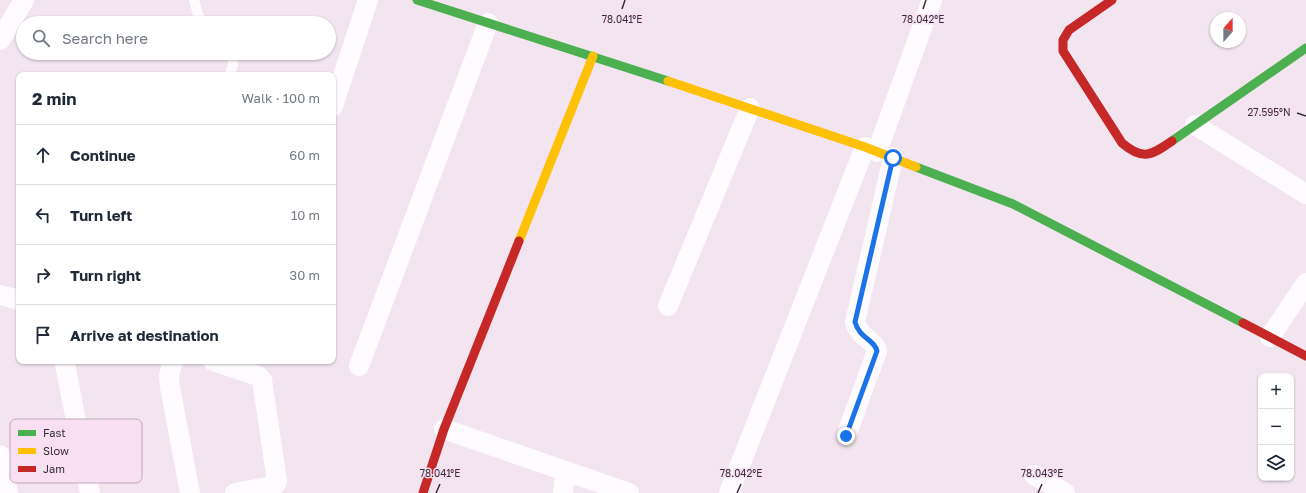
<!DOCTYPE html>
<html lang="en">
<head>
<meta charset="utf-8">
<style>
	:root { --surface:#fff; --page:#f6f6f7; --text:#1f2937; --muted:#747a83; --line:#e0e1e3 }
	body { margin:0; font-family:"Golos Text",sans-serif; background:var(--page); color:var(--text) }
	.controls { position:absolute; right:12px; bottom:12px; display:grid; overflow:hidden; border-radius:8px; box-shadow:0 1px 3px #0004 }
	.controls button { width:36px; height:36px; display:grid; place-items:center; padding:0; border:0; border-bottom:1px solid var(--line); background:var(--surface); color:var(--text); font:20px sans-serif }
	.compass { position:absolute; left:1210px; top:12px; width:36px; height:36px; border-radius:50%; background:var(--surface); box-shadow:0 1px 3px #0004; rotate:21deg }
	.stop { position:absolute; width:12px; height:12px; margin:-9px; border:3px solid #1a73e8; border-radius:50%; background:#fff }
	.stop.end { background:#1a73e8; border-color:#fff; box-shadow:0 1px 4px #0008 }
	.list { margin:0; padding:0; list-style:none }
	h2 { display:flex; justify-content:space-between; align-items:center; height:52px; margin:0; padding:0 16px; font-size:17px }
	h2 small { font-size:13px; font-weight:400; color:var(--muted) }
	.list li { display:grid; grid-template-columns:26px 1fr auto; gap:12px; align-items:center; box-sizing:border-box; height:60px; padding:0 16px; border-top:1px solid var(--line) }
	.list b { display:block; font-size:15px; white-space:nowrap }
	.list em { font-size:13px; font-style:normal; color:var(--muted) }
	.icon { flex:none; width:22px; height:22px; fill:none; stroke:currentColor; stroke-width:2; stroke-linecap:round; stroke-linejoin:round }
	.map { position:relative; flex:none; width:1306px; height:493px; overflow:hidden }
	.search { position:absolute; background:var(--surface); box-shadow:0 1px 3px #0004; left:16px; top:16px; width:320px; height:44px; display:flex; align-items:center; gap:10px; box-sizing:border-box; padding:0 14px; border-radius:22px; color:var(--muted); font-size:15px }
	.panel { position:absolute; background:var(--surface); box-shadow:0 1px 3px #0004; left:16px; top:72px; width:320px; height:292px; border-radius:8px }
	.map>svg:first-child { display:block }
</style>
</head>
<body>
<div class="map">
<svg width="1306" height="493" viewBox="0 0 1306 493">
	<rect width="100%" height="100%" fill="#f2e5ef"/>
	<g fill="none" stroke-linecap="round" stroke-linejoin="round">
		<g stroke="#fdfbfd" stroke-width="10">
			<path d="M194 0 198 15 203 23"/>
			<path d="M230 75 233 64 232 53"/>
		</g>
		<g stroke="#fdfbfd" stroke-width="20">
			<path d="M0 40 24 0"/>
			<path d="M333 106 368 0"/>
			<path d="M1195 125 1306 194"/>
			<path d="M877 152 932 0"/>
			<path d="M0 295 19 300"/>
			<path d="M668 306 750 108"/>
			<path d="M1270 337 1306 283"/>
			<path d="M173 361 169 375 170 387 190 493"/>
			<path d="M213 361 258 376 262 380 277 481 276 484 273 486 235 493"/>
			<path d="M65 364 90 493"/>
			<path d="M359 366 488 23"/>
			<path d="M444 429 629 493"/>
			<path d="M846 436 877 351C875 340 859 338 855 322L893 158"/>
			<path d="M0 455 8 493"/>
			<path d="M1034 475 1065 493"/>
			<path d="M563 493 565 471"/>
			<path d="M729 493 865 147"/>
		</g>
		<g stroke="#4caf50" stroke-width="9">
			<path d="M417 0 668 81"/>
			<path d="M1172 141 1306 48"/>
			<path d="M916 167 1013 204 1243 323"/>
		</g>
		<g stroke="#ffc107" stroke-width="9">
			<path d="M668 81 865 147 916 167"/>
			<path d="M519 241 593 56"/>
		</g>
		<g stroke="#c62828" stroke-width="9">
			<path d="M1112 0 1069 30 1063 40V51L1122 143C1143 161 1152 155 1172 141"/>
			<path d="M1243 323 1306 356"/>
			<path d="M423 493 444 429 519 241"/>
		</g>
	</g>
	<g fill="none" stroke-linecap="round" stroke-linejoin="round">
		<path stroke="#1a73e8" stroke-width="5" d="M846 436 877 351C875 340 859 338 855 322L893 158"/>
	</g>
	<path fill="none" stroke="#372e35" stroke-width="1.5" d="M622 9 625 0M923 9 926 0M1297 113 1306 116M436 493 440 484M737 493 741 484M1038 493 1042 484"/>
	<rect x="10" y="419" width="132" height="64" rx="6" fill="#f8dff2" stroke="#beaab9" stroke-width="1"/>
	<rect x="18" y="430" width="18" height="6" fill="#4caf50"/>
	<rect x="18" y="448" width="18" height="6" fill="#ffc107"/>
	<rect x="18" y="466" width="18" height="6" fill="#c62828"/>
	<g font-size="11" fill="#372e35">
		<text x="43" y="437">Fast</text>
		<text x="43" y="455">Slow</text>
		<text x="43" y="473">Jam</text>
	</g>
	<g font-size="10" text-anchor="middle" fill="#372e35" stroke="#f8dff2" stroke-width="3" stroke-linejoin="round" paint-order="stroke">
		<text x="622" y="23">78.041°E</text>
		<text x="923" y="23">78.042°E</text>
		<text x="1269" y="116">27.595°N</text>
		<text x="440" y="477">78.041°E</text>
		<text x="741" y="477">78.042°E</text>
		<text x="1042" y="477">78.043°E</text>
	</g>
</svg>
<div class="controls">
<button>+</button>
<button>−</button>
<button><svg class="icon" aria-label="layers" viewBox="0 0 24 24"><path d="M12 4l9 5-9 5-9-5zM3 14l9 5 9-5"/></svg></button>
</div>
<svg class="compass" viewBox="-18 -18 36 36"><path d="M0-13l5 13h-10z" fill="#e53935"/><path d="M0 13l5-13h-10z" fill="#747a83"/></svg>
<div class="stop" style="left:893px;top:158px"></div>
<div class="stop end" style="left:846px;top:436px"></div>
<div class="search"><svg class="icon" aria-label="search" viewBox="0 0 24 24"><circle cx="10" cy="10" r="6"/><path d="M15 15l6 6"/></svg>Search here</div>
<section class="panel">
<h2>2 min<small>Walk · 100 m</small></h2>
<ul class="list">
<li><svg class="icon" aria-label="ahead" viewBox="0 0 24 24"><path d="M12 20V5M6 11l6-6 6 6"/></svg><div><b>Continue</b></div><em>60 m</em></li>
<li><svg class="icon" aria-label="left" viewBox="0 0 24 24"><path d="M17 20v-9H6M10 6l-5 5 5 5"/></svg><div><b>Turn left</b></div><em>10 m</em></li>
<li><svg class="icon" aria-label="right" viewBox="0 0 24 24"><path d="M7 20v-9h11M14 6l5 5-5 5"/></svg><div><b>Turn right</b></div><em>30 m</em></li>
<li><svg class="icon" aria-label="arrive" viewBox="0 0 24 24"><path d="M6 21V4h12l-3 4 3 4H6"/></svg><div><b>Arrive at destination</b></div></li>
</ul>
</section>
</div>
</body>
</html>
